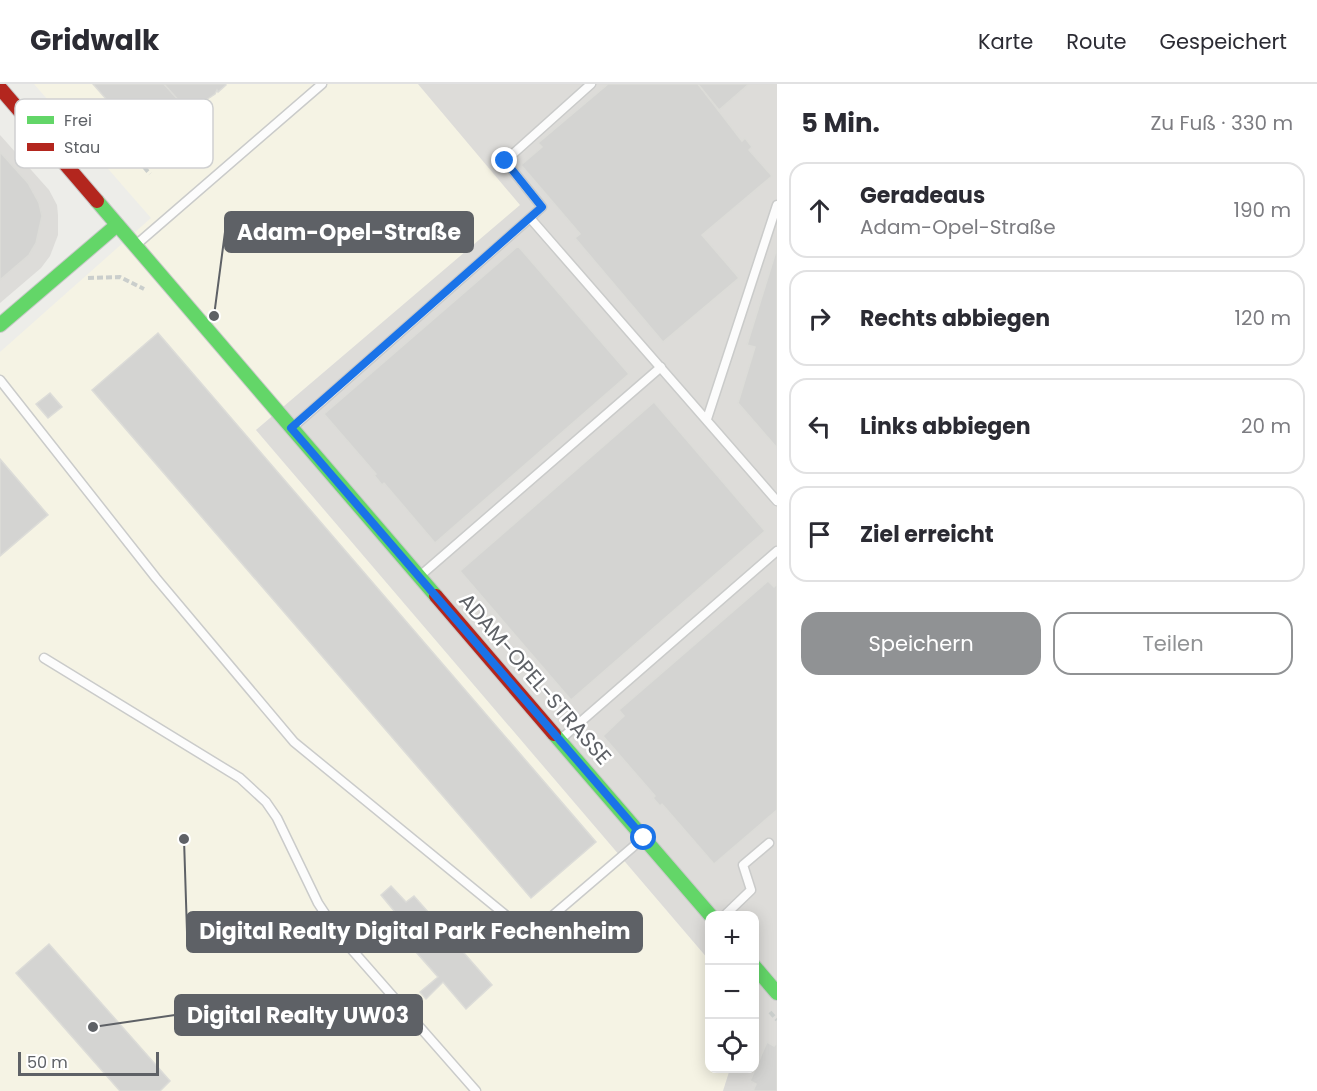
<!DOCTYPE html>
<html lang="de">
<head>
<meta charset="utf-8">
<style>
	:root { --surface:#fff; --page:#f2f2f3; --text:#2b2b33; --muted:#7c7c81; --line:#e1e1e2; --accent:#909294 }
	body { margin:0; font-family:Poppins,sans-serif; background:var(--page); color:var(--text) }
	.controls { position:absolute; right:18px; bottom:18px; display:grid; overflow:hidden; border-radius:12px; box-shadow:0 3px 15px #0003 }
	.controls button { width:54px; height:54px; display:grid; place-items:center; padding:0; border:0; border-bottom:2px solid var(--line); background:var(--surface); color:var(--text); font:30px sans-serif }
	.scale { position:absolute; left:18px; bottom:15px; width:141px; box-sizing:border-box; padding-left:6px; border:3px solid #5e6166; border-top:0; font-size:16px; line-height:21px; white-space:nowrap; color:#5e6166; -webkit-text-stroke:4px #fff; paint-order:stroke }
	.stop { position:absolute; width:18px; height:18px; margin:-14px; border:4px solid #1a73e8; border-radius:50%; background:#fff }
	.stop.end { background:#1a73e8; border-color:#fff; box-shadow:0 2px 6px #0008 }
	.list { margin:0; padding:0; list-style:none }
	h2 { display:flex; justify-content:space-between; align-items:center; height:78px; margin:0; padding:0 24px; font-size:26px }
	h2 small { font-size:20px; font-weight:400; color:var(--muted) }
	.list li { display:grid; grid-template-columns:39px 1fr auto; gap:18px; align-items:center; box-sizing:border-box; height:96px; margin:0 12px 12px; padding:0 12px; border:2px solid var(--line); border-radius:18px }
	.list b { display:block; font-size:22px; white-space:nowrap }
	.list p { margin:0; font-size:20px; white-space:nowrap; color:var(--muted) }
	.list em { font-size:20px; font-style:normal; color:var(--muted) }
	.actions { display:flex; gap:12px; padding:18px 24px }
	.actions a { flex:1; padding:14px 0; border:2px solid var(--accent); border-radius:18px; text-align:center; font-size:21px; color:var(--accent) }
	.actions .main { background:var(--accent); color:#fff }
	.icon { flex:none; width:33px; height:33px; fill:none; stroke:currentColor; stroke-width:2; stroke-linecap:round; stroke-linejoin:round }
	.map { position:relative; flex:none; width:777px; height:1007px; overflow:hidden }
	header { display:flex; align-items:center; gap:36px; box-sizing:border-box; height:84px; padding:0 30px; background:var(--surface); border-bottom:2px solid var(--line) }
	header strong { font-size:28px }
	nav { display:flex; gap:33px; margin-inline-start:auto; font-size:21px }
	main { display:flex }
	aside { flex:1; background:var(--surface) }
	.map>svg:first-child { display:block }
</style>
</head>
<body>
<header>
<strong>Gridwalk</strong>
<nav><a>Karte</a><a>Route</a><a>Gespeichert</a></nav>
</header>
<main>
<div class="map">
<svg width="777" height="1007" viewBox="0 0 777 1007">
	<rect width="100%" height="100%" fill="#edede9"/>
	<path fill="#f5f3e4" d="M34 0H418L521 121 256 346 709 876 710 984 730 985 723 1007H0V268L151 134Z"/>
	<g fill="#dddcd9">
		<path d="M418 0H777V1007H723L730 985 754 984V832H710L709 876 256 346 520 121Z"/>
		<path d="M0 51 49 106 57 121 58 131V151L50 172 41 184 0 219Z"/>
	</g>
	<g fill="#d4d4d2" stroke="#dcdcd8" stroke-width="1.5">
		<path d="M93 0H164L190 29 150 65Z"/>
		<path d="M164 0H225L226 1 218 8 217 6 215 10 203 18 205 20 197 27 195 25 190 29Z"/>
		<path d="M608 0H698L742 57 745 54 752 63 749 66 772 92 702 151 739 194 663 258 575 154 580 150 521 81 542 63 538 59Z"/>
		<path d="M698 0H749L719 26Z"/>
		<path d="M0 68 28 99 39 119 42 132 36 159 29 171 0 196Z"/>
		<path d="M518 162 629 290 435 459 384 399 382 401 374 391 376 390 324 330Z"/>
		<path d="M777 164V364L738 319 755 263 747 261Z"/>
		<path d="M158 249 596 758 531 814 92 306Z"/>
		<path d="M50 309 62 323 48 334 36 320Z"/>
		<path d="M654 318 765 447 571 616 460 487Z"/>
		<path d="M0 375 48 431 0 472Z"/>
		<path d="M768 497 774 503 777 500V726L714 780 662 720 660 722 653 714 655 712 603 652 624 632 619 626Z"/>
		<path d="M391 802 406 818 414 812 492 901 466 925 443 898 426 915 420 908 438 893 387 835 395 828 381 811Z"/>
		<path d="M49 860 170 997 160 1007H120L16 889Z"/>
		<path d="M767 958 774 962 777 959V1007H753L756 1000 750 997Z"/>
	</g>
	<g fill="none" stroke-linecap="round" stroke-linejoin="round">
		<g stroke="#cacbca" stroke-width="11">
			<g id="lane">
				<path d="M591 0 505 77 542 123 530 134 777 417"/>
				<path d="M137 160 322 0"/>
				<path d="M0 296 156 494 294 658 530 851 641 756"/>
				<path d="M707 335 777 121"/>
				<path d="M294 342 530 134"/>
				<path d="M421 491 661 283"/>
				<path d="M44 574 240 694 266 718 277 734 318 819 339 851 476 1007"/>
				<path d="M562 654 777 467"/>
				<path d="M724 832 751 806 743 781 769 759"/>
			</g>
		</g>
		<g stroke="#c9c9c9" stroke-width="16">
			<g id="fast">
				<path d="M97 117 436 512"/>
				<path d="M0 241 117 141"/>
				<path d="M554 650 711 832"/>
				<path d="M754 882 777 909"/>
			</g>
		</g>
		<g stroke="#c9c9c9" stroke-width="16">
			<g id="jam">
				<path d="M0 4 97 117"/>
				<path d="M436 512 554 650"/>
			</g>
		</g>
		<g stroke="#cacecc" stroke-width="4" stroke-dasharray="6 3" stroke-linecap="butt">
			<path d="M68 51 97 29 150 90"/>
			<path d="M88 194 120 193 144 205"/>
			<path d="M770 928 777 936"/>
		</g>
		<use href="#lane" stroke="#fcfcfc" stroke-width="8"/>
		<use href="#fast" stroke="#63d668" stroke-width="14"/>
		<use href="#jam" stroke="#b3261e" stroke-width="14"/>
	</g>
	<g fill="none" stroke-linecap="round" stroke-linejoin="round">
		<path stroke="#1a73e8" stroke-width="8" d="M505 77 542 123 291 344 644 754"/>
	</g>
	<g text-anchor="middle" stroke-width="5" stroke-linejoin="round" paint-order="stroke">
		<g font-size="21" fill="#5e6166" stroke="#fff">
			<text transform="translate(535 595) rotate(49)" y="7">ADAM-OPEL-STRASSE</text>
		</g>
	</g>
	<rect x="15" y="15" width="198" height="69" rx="9" fill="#fff" stroke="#cfd0d1" stroke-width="1.5"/>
	<rect x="27" y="32" width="27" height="8" fill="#63d668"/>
	<rect x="27" y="59" width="27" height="8" fill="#b3261e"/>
	<g font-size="16" fill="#5e6166">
		<text x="64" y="42">Frei</text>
		<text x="64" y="69">Stau</text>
	</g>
	<path fill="none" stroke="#5e6166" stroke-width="2" d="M214 232L225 148M184 755L187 848M93 943L175 931"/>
	<g fill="#5e6166" stroke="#fff" stroke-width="2">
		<circle cx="214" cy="232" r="6"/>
		<circle cx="184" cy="755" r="6"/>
		<circle cx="93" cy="943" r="6"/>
	</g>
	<g fill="#5e6166" stroke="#5e6166" stroke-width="2">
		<rect x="225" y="128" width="248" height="40" rx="6"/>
		<rect x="187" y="828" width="455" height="40" rx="6"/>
		<rect x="175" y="911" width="247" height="40" rx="6"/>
	</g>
	<g font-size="22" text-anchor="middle" font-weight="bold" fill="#fff">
		<text x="349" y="156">Adam-Opel-Straße</text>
		<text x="415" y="855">Digital Realty Digital Park Fechenheim</text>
		<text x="298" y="939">Digital Realty UW03</text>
	</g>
</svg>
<div class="controls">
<button>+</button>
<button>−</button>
<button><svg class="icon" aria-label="locate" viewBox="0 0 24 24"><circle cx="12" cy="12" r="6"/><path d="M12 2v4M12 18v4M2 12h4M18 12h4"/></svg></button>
</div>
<div class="scale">50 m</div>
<div class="stop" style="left:644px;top:754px"></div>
<div class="stop end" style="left:505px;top:77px"></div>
</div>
<aside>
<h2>5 Min.<small>Zu Fuß · 330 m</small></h2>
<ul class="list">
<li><svg class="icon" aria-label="ahead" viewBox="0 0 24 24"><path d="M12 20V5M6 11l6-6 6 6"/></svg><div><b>Geradeaus</b><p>Adam-Opel-Straße</p></div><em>190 m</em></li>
<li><svg class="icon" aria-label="right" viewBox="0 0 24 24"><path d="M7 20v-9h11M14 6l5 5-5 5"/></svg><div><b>Rechts abbiegen</b></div><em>120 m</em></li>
<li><svg class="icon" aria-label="left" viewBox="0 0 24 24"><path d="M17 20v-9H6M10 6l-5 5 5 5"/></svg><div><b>Links abbiegen</b></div><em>20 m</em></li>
<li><svg class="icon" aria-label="arrive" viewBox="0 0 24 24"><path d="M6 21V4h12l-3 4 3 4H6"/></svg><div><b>Ziel erreicht</b></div></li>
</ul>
<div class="actions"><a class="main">Speichern</a><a>Teilen</a></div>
</aside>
</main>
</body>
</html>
